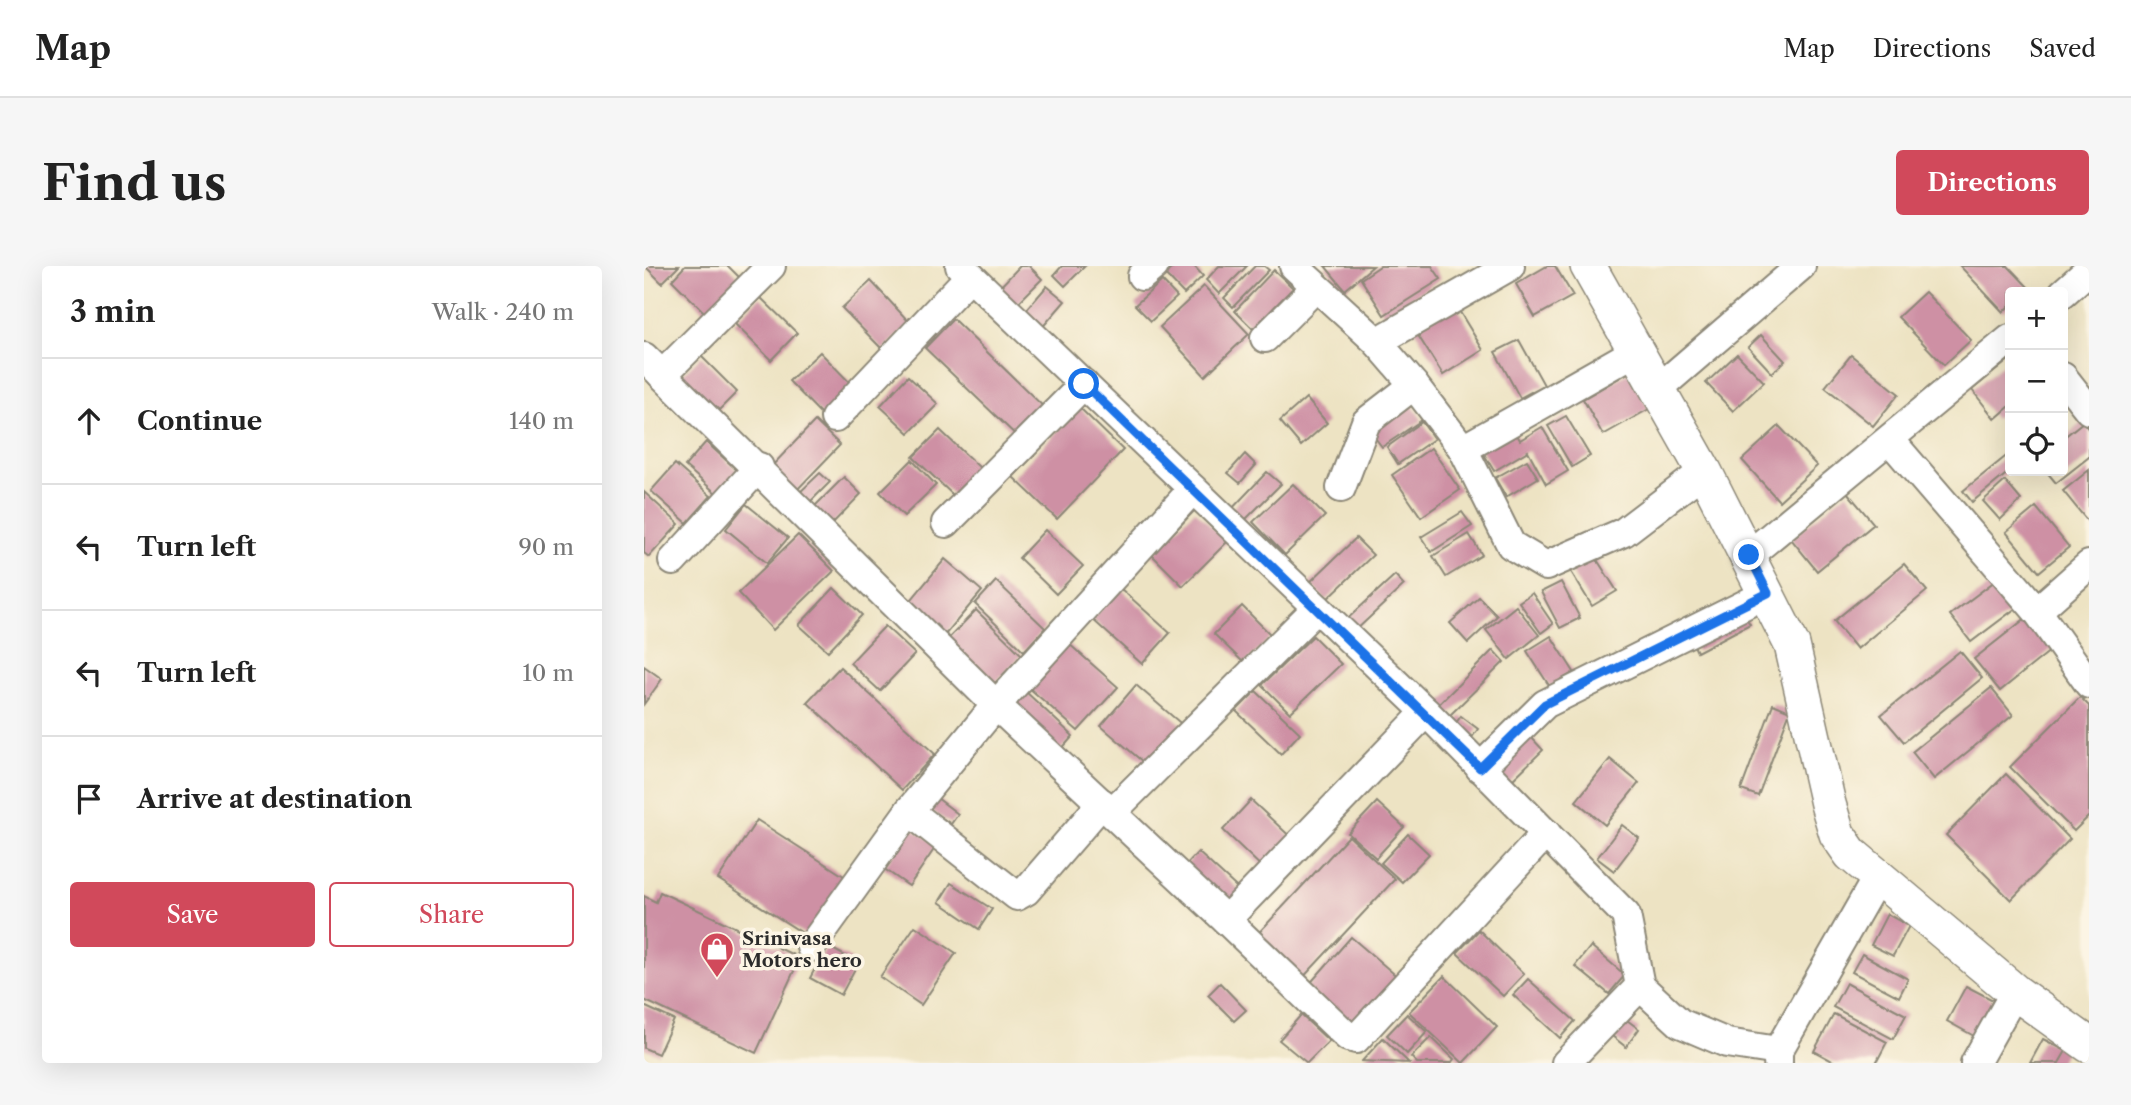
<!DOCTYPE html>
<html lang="en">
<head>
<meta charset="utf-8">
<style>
	:root { --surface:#fff; --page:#f6f6f6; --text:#222; --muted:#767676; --line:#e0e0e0; --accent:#d1495b }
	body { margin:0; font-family:"Libre Caslon Text",serif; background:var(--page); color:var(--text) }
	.controls { position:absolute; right:21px; top:21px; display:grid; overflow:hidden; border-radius:7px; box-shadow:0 7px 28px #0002 }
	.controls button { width:63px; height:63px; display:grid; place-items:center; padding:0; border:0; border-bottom:2px solid var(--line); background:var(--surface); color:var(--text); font:35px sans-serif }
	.stop { position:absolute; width:21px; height:21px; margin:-16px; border:5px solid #1a73e8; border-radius:50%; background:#fff }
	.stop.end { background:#1a73e8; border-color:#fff; box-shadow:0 2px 7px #0008 }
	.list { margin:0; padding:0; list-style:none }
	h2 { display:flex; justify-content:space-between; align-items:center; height:91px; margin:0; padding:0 28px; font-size:30px }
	h2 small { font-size:23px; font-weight:400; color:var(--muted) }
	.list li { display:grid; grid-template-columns:46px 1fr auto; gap:21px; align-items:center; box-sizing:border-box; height:126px; padding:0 28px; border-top:2px solid var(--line) }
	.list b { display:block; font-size:26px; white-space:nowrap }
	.list em { font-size:23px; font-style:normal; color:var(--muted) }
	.actions { display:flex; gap:14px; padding:21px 28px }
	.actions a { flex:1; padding:16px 0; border:2px solid var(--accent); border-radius:7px; text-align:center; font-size:24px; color:var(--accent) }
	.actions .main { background:var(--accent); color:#fff }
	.icon { flex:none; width:38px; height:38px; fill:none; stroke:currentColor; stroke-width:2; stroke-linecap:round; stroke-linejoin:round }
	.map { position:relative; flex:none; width:1445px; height:797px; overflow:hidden; border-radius:7px }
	header { display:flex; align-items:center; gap:42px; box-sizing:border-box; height:98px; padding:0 35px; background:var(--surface); border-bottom:2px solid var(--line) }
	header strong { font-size:33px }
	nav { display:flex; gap:38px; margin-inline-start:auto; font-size:24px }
	.intro { display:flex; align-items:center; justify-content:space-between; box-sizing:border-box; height:168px; padding:0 42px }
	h1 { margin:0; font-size:49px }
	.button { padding:18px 32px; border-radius:7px; background:var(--accent); color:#fff; font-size:24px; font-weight:700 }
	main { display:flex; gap:42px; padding:0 42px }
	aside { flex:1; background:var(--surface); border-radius:7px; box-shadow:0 7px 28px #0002 }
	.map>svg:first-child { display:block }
</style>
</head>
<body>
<header>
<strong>Map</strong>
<nav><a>Map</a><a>Directions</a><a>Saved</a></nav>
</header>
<div class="intro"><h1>Find us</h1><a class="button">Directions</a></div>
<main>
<aside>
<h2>3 min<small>Walk · 240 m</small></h2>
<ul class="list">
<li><svg class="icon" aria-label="ahead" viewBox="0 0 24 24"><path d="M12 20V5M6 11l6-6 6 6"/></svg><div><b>Continue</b></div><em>140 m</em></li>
<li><svg class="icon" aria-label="left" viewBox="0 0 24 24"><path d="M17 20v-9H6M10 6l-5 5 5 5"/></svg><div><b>Turn left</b></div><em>90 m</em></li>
<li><svg class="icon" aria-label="left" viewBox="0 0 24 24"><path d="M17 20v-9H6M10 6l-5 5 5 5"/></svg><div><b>Turn left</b></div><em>10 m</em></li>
<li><svg class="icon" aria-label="arrive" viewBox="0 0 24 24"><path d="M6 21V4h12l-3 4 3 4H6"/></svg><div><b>Arrive at destination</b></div></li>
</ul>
<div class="actions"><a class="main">Save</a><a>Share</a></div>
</aside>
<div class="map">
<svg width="1445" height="797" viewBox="0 0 1445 797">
	<rect width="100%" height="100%" fill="#fcf5e5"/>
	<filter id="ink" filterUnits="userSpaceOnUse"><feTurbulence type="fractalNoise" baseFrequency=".0143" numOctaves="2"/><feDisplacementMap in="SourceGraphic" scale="14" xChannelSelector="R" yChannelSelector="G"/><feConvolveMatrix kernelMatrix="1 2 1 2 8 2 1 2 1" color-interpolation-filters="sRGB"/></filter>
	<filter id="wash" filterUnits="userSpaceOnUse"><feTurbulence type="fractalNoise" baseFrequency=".00686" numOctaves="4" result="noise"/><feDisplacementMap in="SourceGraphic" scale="28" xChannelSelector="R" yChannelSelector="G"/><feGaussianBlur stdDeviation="1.57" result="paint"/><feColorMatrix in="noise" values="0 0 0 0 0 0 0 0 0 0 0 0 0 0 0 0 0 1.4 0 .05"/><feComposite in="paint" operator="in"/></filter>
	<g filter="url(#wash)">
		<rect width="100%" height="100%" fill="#ede3c3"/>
		<g id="blocks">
			<g fill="#ce90a4">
				<path d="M1 0H35L18 17Z"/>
				<path d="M41 0H84L101 17 66 52 28 14Z"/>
				<path d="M376 0H385L398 13 369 42 352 25Z"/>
				<path d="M418 0H441L421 20 410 9Z"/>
				<path d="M531 0H550L559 10 540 28 521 8Z"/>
				<path d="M575 0H603L575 28 562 14Z"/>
				<path d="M611 0H620L625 4 589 41 580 32Z"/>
				<path d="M681 0H729L701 24Z"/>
				<path d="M736 0H788L797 13 740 49 717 13Z"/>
				<path d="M903 0H911L929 30 891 51 872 18Z"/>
				<path d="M1316 0H1364L1385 22 1380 26H1366V39L1359 46Z"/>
				<path d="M630 4 649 22 609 63 591 45Z"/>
				<path d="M227 15 267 58 239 84 198 42Z"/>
				<path d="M518 15 533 31 507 55 491 39Z"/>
				<path d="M403 20 421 35 396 64 378 49Z"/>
				<path d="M560 20 605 68 561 110 516 61Z"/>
				<path d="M1281 26 1327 74 1300 99 1254 51Z"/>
				<path d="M116 31 153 67 127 94 90 57Z"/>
				<path d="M811 38 839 84 799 109 770 63Z"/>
				<path d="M309 53 406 147 379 176 281 82Z"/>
				<path d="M1117 69 1141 95 1128 107 1104 81Z"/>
				<path d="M875 74 900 119 876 132 851 86Z"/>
				<path d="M176 86 212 123 181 152 145 115Z"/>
				<path d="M1093 88 1120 116 1089 145 1062 117Z"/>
				<path d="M1207 89 1255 128 1229 160 1181 121Z"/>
				<path d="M57 90 93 126 72 147 36 111Z"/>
				<path d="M1366 93V140L1351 153 1328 124Z"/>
				<path d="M984 107 1005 143 959 169 939 133Z"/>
				<path d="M264 110 294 138 265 167 236 140Z"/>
				<path d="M662 132 683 157 657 180 636 155Z"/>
				<path d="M767 137 778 154 738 181 726 165Z"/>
				<path d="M436 142 479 184 413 253 369 211Z"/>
				<path d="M922 150 946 190 928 201 904 160Z"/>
				<path d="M171 155 196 179 150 227 125 203Z"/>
				<path d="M778 156 790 173 754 198 743 181Z"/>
				<path d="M1439 156 1445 164V191L1412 217 1402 205H1419V172Z"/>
				<path d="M1135 160 1173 200 1135 235 1098 194Z"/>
				<path d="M898 161 924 205 902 218 884 185 850 205 837 183 870 164 876 174Z"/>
				<path d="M296 164 336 202 309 229 269 191Z"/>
				<path d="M62 176 94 205 73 228 41 200Z"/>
				<path d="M787 182 816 224 777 251 748 209Z"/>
				<path d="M1366 187V205L1328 236 1319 225Z"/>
				<path d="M601 188 612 199 596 217 584 207Z"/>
				<path d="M268 194 292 219 260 250 236 226Z"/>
				<path d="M883 194 894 212 862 231 851 212Z"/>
				<path d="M31 198 67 230 43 257 7 225Z"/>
				<path d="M1445 204V257L1419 225Z"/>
				<path d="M623 206 637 218 595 260 583 248Z"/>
				<path d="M176 207 186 216 163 239 153 229Z"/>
				<path d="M200 211 217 228 183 263 165 246Z"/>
				<path d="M1361 215 1377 234 1356 254 1339 235Z"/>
				<path d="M649 218 681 250 641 289 609 256Z"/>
				<path d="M0 226 35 258 5 291 0 287Z"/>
				<path d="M1203 226 1230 258 1173 305 1147 273Z"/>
				<path d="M102 238 144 272 123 297 82 263Z"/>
				<path d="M1392 241 1425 281 1395 306 1362 266Z"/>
				<path d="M551 244 583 276 539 320 508 289Z"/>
				<path d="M818 246 828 260 787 286 777 271Z"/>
				<path d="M401 264 439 300 412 328 375 292Z"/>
				<path d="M825 268 838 289 802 311 789 290Z"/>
				<path d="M154 269 190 305 129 364 94 327Z"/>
				<path d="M712 272 729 289 682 334 665 317Z"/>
				<path d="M950 289 973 325 948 340 926 304Z"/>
				<path d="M301 293 338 325 300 370 263 339Z"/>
				<path d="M1260 298 1283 325 1213 383 1190 355Z"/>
				<path d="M751 309 760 319 710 366 700 356Z"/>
				<path d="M1359 309 1380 336 1327 376 1306 349Z"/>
				<path d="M352 315 401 362 380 385 331 338Z"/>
				<path d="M917 316 936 352 916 362 897 326Z"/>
				<path d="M190 322 218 349 184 385 155 359Z"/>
				<path d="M476 322 526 367 498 398 448 353Z"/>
				<path d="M888 327 909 358 897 367 875 336Z"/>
				<path d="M835 331 853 350 824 377 806 357Z"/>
				<path d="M598 340 628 370 601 398 570 368Z"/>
				<path d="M872 340 895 369 865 393 842 364Z"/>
				<path d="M332 344 378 389 349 419 302 375Z"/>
				<path d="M1100 348 1106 358 1053 386 1048 375Z"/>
				<path d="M1387 348 1412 380 1356 425 1330 393Z"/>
				<path d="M241 360 271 388 236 425 206 397Z"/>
				<path d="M669 370 697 398 646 447 618 419Z"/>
				<path d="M907 370 930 406 906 421 883 385Z"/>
				<path d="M424 377 474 421 434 465 384 421Z"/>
				<path d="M849 384 860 396 804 451 793 440Z"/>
				<path d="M1316 385 1338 412 1260 476 1237 449Z"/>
				<path d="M0 400 18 413 0 438Z"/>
				<path d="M196 401 291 488 258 524 163 436Z"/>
				<path d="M492 419 541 461 506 502 457 460Z"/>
				<path d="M1347 422 1369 449 1290 513 1268 486Z"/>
				<path d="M380 424 429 470 415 486 366 439Z"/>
				<path d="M612 425 656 467 637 488 592 445Z"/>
				<path d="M1436 431 1445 440V550L1430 565 1366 501Z"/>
				<path d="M1129 438 1146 445 1114 530 1097 524Z"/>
				<path d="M817 450 834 463 824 477 807 464Z"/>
				<path d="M886 470 899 484 864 518 851 504Z"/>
				<path d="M966 493 995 517 961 559 932 535Z"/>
				<path d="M1362 508 1426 573 1367 634 1302 569Z"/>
				<path d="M293 532 314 548 307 558 285 543Z"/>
				<path d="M607 534 652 576 623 606 579 564Z"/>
				<path d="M733 536 760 561 732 592 704 567Z"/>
				<path d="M113 554 206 614 168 673 74 613Z"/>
				<path d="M978 559 995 572 970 605 953 592Z"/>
				<path d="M268 562 293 579 265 620 239 602Z"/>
				<path d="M764 568 785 588 758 616 737 597Z"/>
				<path d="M705 570 751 613 653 718 607 675Z"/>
				<path d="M554 586 602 630 586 646 539 602Z"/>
				<path d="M307 617 348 643 335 663 295 636Z"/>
				<path d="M16 626 156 692 112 787 0 734V630L12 636Z"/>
				<path d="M1243 648 1265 660 1249 690 1227 679Z"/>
				<path d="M271 660 312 687 277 739 236 711Z"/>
				<path d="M835 664 880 708 859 730 813 687Z"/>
				<path d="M707 671 756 713 710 764 662 722Z"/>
				<path d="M183 680 214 697 197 729 166 712Z"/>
				<path d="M947 680 981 709 965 728 931 700Z"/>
				<path d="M1218 688 1264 713 1255 731 1208 706Z"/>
				<path d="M800 710 853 761 819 797 765 746Z"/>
				<path d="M884 713 931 755 916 772 869 729Z"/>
				<path d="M576 717 602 744 590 755 564 729Z"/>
				<path d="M1202 717 1262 749 1249 773 1189 741Z"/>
				<path d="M1322 720 1349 734 1330 770 1303 755Z"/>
				<path d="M0 740 30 754 14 788 0 782Z"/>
				<path d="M763 748 783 766 763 788 743 769Z"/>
				<path d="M1190 748 1243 776 1232 797H1192L1170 785Z"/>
				<path d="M657 749 685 775 663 797 635 774Z"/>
				<path d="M976 749 995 763 982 781 963 766Z"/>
				<path d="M787 771 810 793 807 797H773L767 791Z"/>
				<path d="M739 772 765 797 718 795Z"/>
				<path d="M1399 773 1422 785 1415 797H1386Z"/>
			</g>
		</g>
	</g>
	<g filter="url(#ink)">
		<use href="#blocks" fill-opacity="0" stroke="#8c8777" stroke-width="2"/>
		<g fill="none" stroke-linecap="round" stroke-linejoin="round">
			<g stroke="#8c8777" stroke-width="32">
				<g id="minor">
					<path d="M316 0 782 446 982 649 996 720 1036 757 1083 777 1134 785"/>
					<path d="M650 0 733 76 770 119 819 183 867 279 902 300 980 266 1060 205"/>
					<path d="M498 10 510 0"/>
					<path d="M1419 27 1445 4"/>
					<path d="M621 72 672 21"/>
					<path d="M733 76 866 0"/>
					<path d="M0 91 352 439 582 654 782 446"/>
					<path d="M18 109 127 0"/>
					<path d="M1419 111 1445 144"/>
					<path d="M1014 123 1157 0"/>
					<path d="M191 152 326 10"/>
					<path d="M1246 174 1393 345 1445 418"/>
					<path d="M819 183 992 85"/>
					<path d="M697 222 722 156 770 119"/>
					<path d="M302 257 440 118"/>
					<path d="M1105 289 1366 73"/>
					<path d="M29 295 115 201"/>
					<path d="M1393 345 1445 299"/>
					<path d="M836 502 901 438 1124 327"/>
					<path d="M265 545 373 630 382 625 458 537"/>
					<path d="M468 546 673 342"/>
					<path d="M582 654 704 771 712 773 902 567"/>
					<path d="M167 681 265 545 352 439 549 223"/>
					<path d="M922 797 996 720"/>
					<path d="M1134 797V785L1234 610"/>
					<path d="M1331 797 1371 726"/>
				</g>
			</g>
			<g stroke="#8c8777" stroke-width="38">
				<path id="tertiary" d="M944 0 1060 205 1148 379 1184 538 1193 568 1207 588 1371 726 1445 779"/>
			</g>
			<use href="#minor" stroke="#fff" stroke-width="28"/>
			<use href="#tertiary" stroke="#fff" stroke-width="35"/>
		</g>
	</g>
	<g fill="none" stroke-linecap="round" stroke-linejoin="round" filter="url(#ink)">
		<path stroke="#1a73e8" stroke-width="9" d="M440 118 836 502 901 438 1124 327 1105 289"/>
	</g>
	<defs>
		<g id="shop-pin" transform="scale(1.75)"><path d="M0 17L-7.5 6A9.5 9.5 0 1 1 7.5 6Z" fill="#d1495b" stroke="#fcf5e5"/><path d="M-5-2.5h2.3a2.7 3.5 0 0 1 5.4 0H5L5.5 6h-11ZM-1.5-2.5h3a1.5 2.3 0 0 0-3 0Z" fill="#fff"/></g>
	</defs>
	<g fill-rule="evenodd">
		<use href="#shop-pin" x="73" y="683"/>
	</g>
	<g text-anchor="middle" stroke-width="7" stroke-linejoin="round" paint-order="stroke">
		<g font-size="19" font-weight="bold" fill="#2b2b2b" stroke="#fcf5e5" text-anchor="start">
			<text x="98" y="679">Srinivasa<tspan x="98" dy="22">Motors hero</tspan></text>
		</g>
	</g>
</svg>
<div class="controls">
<button>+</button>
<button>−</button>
<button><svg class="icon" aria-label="locate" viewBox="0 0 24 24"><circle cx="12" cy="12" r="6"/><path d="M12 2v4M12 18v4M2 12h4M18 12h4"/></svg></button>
</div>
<div class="stop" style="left:440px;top:118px"></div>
<div class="stop end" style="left:1105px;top:289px"></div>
</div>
</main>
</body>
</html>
